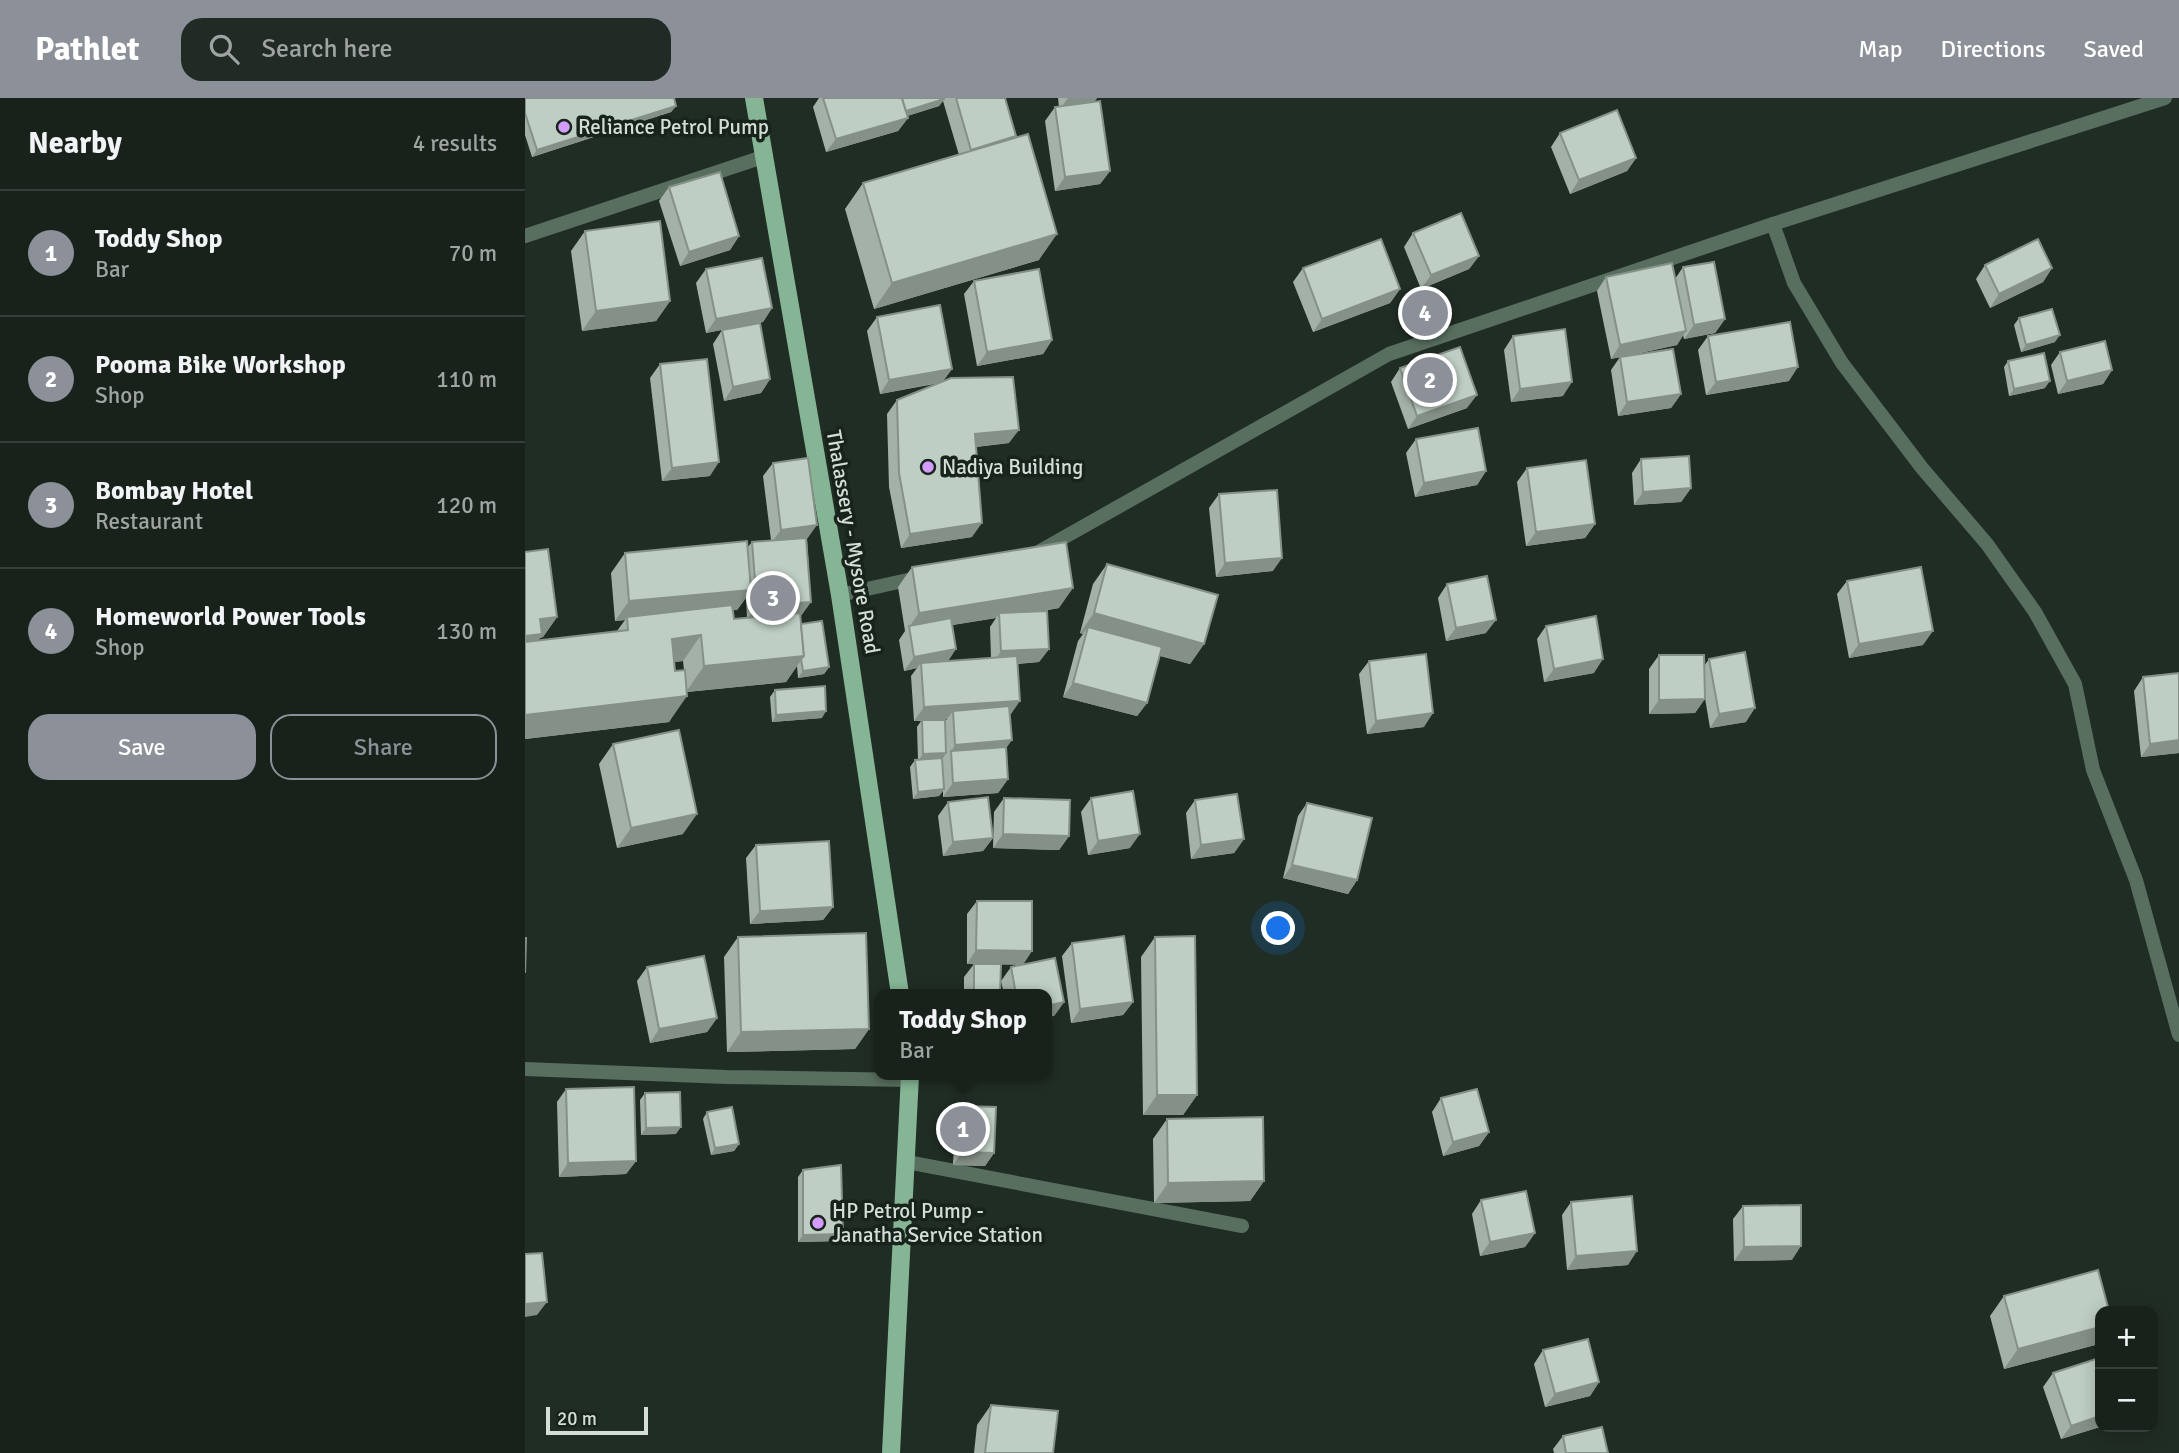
<!DOCTYPE html>
<html lang="en">
<head>
<meta charset="utf-8">
<style>
	:root { --surface:#18221b; --page:#212a24; --text:#f1f3f6; --muted:#9fa4a3; --line:#363f3a; --accent:#8c9099 }
	body { margin:0; font-family:Signika,sans-serif; background:var(--page); color:var(--text) }
	.controls { position:absolute; right:21px; bottom:21px; display:grid; overflow:hidden; border-radius:14px; box-shadow:0 4px 18px #0003 }
	.controls button { width:63px; height:63px; display:grid; place-items:center; padding:0; border:0; border-bottom:2px solid var(--line); background:var(--surface); color:var(--text); font:35px sans-serif }
	.scale { position:absolute; left:21px; bottom:18px; width:102px; box-sizing:border-box; padding-left:7px; border:4px solid #d5ddd7; border-top:0; font-size:19px; line-height:24px; white-space:nowrap; color:#d5ddd7; -webkit-text-stroke:5px #17231b; paint-order:stroke }
	.you { position:absolute; left:754px; top:831px; width:24px; height:24px; margin:-18px; border:5px solid #fff; border-radius:50%; background:#1a73e8; box-shadow:0 0 0 10px #1a73e833 }
	.badge { display:grid; place-items:center; width:46px; height:46px; border-radius:50%; background:var(--accent); color:#fff; font-size:23px; font-weight:700 }
	.pin { position:absolute; translate:-50% -50%; border:4px solid #fff; box-shadow:0 2px 7px #0006 }
	.popup { position:absolute; left:349px; top:891px; width:178px; height:91px; box-sizing:border-box; display:grid; place-content:center; border-radius:14px; background:var(--surface); filter:drop-shadow(0 2px 5px #0005); font-size:23px; white-space:nowrap; color:var(--muted) }
	.popup b { font-size:26px; color:var(--text) }
	.popup::after { content:''; position:absolute; left:50%; top:100%; margin-left:-14px; border:14px solid transparent; border-top-color:var(--surface) }
	.list { margin:0; padding:0; list-style:none }
	h2 { display:flex; justify-content:space-between; align-items:center; height:91px; margin:0; padding:0 28px; font-size:30px }
	h2 small { font-size:23px; font-weight:400; color:var(--muted) }
	.list li { display:grid; grid-template-columns:46px 1fr auto; gap:21px; align-items:center; box-sizing:border-box; height:126px; padding:0 28px; border-top:2px solid var(--line) }
	.list b { display:block; font-size:26px; white-space:nowrap }
	.list p { margin:0; font-size:23px; white-space:nowrap; color:var(--muted) }
	.list em { font-size:23px; font-style:normal; color:var(--muted) }
	.actions { display:flex; gap:14px; padding:21px 28px }
	.actions a { flex:1; padding:16px 0; border:2px solid var(--accent); border-radius:21px; text-align:center; font-size:24px; color:var(--accent) }
	.actions .main { background:var(--accent); color:#fff }
	.icon { flex:none; width:38px; height:38px; fill:none; stroke:currentColor; stroke-width:2; stroke-linecap:round; stroke-linejoin:round }
	.map { position:relative; flex:none; width:1654px; height:1355px; overflow:hidden }
	header { display:flex; align-items:center; gap:42px; box-sizing:border-box; height:98px; padding:0 35px; background:var(--accent); color:#fff }
	header strong { font-size:33px }
	nav { display:flex; gap:38px; margin-inline-start:auto; font-size:24px }
	.search { width:490px; height:63px; background:var(--page); display:flex; align-items:center; gap:18px; box-sizing:border-box; padding:0 24px; border-radius:21px; color:var(--muted); font-size:26px }
	main { display:flex }
	aside { flex:1; background:var(--surface) }
	.map>svg:first-child { display:block }
</style>
</head>
<body>
<header>
<strong>Pathlet</strong>
<div class="search"><svg class="icon" aria-label="search" viewBox="0 0 24 24"><circle cx="10" cy="10" r="6"/><path d="M15 15l6 6"/></svg>Search here</div>
<nav><a>Map</a><a>Directions</a><a>Saved</a></nav>
</header>
<main>
<aside>
<h2>Nearby<small>4 results</small></h2>
<ul class="list">
<li><span class="badge">1</span><div><b>Toddy Shop</b><p>Bar</p></div><em>70 m</em></li>
<li><span class="badge">2</span><div><b>Pooma Bike Workshop</b><p>Shop</p></div><em>110 m</em></li>
<li><span class="badge">3</span><div><b>Bombay Hotel</b><p>Restaurant</p></div><em>120 m</em></li>
<li><span class="badge">4</span><div><b>Homeworld Power Tools</b><p>Shop</p></div><em>130 m</em></li>
</ul>
<div class="actions"><a class="main">Save</a><a>Share</a></div>
</aside>
<div class="map">
<svg width="1654" height="1355" viewBox="0 0 1654 1355">
	<rect width="100%" height="100%" fill="#202d24"/>
	<g fill="none" stroke-linecap="round" stroke-linejoin="round">
		<g stroke="#586f5f" stroke-width="14">
			<path d="M1248 126 1269 185 1317 265 1397 370 1462 446 1510 514 1550 586 1568 672 1611 782 1654 937"/>
			<path d="M0 138 241 58"/>
			<path d="M515 453 864 256 1248 126 1640 0"/>
			<path d="M315 497 396 479"/>
			<path d="M0 971 201 979 385 982"/>
			<path d="M382 1064 717 1128"/>
		</g>
		<g stroke="#85b594" stroke-width="18">
			<path d="M229 0 315 497 375 896"/>
			<path d="M366 1355 385 977"/>
		</g>
	</g>
	<g fill="#a3b1a7" fill-rule="evenodd">
		<path d="M0 0 151 8 146 14 7 59 0 37Z"/>
		<path d="M294 0H480L491 38 489 40 514 162 349 211 320 111 338 85 434 57 418 3 414 8 382 18 383 20 373 33 301 54 288 9Z"/>
		<path d="M533 0H572L569 4 585 73 575 86 530 93 520 23 530 9H534Z"/>
		<path d="M1035 35 1111 60 1102 73 1045 96 1026 49Z"/>
		<path d="M144 89 214 138 205 152 155 168 134 103Z"/>
		<path d="M60 133 145 203 131 223 57 233 46 153Z"/>
		<path d="M888 135 954 158 944 171 896 191 879 149Z"/>
		<path d="M1460 167 1527 170 1518 184 1465 210 1451 181Z"/>
		<path d="M1158 169 1200 221 1190 235 1159 241 1158 237 1152 247 1102 258 1156 296 1146 310 1093 318 1086 272 1095 259 1086 261 1072 193 1081 179 1150 181Z"/>
		<path d="M778 170 875 191 865 205 788 234 768 184Z"/>
		<path d="M181 171 247 210 238 224 181 235 171 185Z"/>
		<path d="M449 183 527 242 518 256 452 268 439 196Z"/>
		<path d="M352 219 427 271 418 283 484 345 451 349 447 439 376 450 364 389 362 316 372 302 415 285 355 296 342 233Z"/>
		<path d="M1494 220 1530 244 1496 254 1489 227Z"/>
		<path d="M197 232 245 281 236 295 199 303 188 246Z"/>
		<path d="M988 238 1038 298 986 304 979 252Z"/>
		<path d="M1183 238 1264 283 1181 297 1173 252Z"/>
		<path d="M1535 254 1587 272 1578 286 1533 296 1526 267Z"/>
		<path d="M1483 263 1520 290 1484 298 1479 269Z"/>
		<path d="M135 266 185 378 137 383 125 280Z"/>
		<path d="M875 270 942 310 883 331 866 284Z"/>
		<path d="M891 341 961 373 952 387 890 399 881 355Z"/>
		<path d="M1116 361 1166 390 1156 404 1109 407 1107 375Z"/>
		<path d="M248 365 282 441 286 504 275 518 276 526 304 569 299 576 273 580 272 568 261 584 162 594 144 624 0 641V454L32 519 18 539 15 540 12 543 92 533 100 522 90 523 86 475 100 455 222 450 227 444 246 442 238 378ZM221 500 222 520 209 521 208 512H212ZM158 563 159 572 150 573 149 564Z"/>
		<path d="M1002 370 1070 426 1060 440 1001 448 992 384Z"/>
		<path d="M694 396 748 473 691 479 684 410Z"/>
		<path d="M582 466 679 546 665 566 635 558 622 605 612 618 538 599 553 543 558 536 555 535 568 486Z"/>
		<path d="M387 469 534 510 517 513 524 551 514 564 493 566 486 616H485L481 651 483 681 473 695 418 699V693L414 698 388 701 385 669 390 662H393L392 629 396 623H389L386 578 392 570 379 573 374 542 380 533 373 489ZM471 520 465 529 466 560 423 563 427 527ZM422 621 420 624 408 622Z"/>
		<path d="M1322 483 1398 547 1324 560 1312 496Z"/>
		<path d="M922 486 961 535 921 543 913 500Z"/>
		<path d="M1021 528 1069 575 1019 584 1012 541Z"/>
		<path d="M1134 557 1179 568 1184 561 1221 624 1185 630 1180 600 1170 615 1124 616V571Z"/>
		<path d="M844 563 899 629 842 636 834 576Z"/>
		<path d="M1654 575V655L1616 659 1609 593 1618 579Z"/>
		<path d="M250 592 297 620 247 624 245 599Z"/>
		<path d="M88 646 158 736 92 750 74 666Z"/>
		<path d="M479 700 544 738 534 752 468 750 469 714Z"/>
		<path d="M566 700 605 750 563 757 556 714Z"/>
		<path d="M670 702 719 741 709 755 666 761 661 715Z"/>
		<path d="M423 704 468 740 458 753 418 758 413 718Z"/>
		<path d="M782 705 832 782 823 796 758 780 773 718Z"/>
		<path d="M231 747 308 809 298 822 225 826 221 760Z"/>
		<path d="M452 803 471 866 475 896H439V879L449 866H442V816Z"/>
		<path d="M213 839 344 931 330 951 202 954 199 859Z"/>
		<path d="M630 839 672 997 658 1017H618L616 859Z"/>
		<path d="M547 845 608 904 598 917 546 925 537 858Z"/>
		<path d="M122 869 192 920 182 934 125 945 112 883Z"/>
		<path d="M486 869 539 904 529 918 522 896H479L476 883Z"/>
		<path d="M41 991 111 1063 101 1076 34 1079 32 1004Z"/>
		<path d="M120 995 151 1036 116 1037 115 1002Z"/>
		<path d="M916 1000 964 1034 954 1048 918 1058 907 1014Z"/>
		<path d="M439 1008 469 1055 460 1068 428 1067 430 1021Z"/>
		<path d="M182 1014 214 1046 209 1053 186 1057 178 1021Z"/>
		<path d="M642 1021 739 1083 725 1103 629 1105 628 1041Z"/>
		<path d="M278 1072 313 1143 273 1144V1079Z"/>
		<path d="M956 1102 1010 1135 1000 1149 955 1158 947 1116Z"/>
		<path d="M1046 1104 1103 1167 1042 1172 1037 1117Z"/>
		<path d="M1218 1108 1267 1162 1209 1163 1208 1121Z"/>
		<path d="M1479 1198 1574 1246 1479 1271 1465 1218Z"/>
		<path d="M1018 1252 1074 1284 1065 1298 1020 1309 1009 1266Z"/>
		<path d="M1528 1275H1575V1329L1536 1341 1518 1289Z"/>
		<path d="M466 1307 528 1355H449L452 1327Z"/>
		<path d="M1038 1338 1083 1355H1029L1028 1351Z"/>
	</g>
	<g fill="#859088">
		<path d="M543 0H572L568 5 535 11Z"/>
		<path d="M419 1 414 8 376 20 381 13Z"/>
		<path d="M151 8 146 14 7 59 12 52Z"/>
		<path d="M383 20 373 33 301 54 311 41Z"/>
		<path d="M491 38 481 52 436 65 446 52Z"/>
		<path d="M1111 60 1102 73 1045 96 1054 82Z"/>
		<path d="M585 73 575 86 530 93 540 79Z"/>
		<path d="M532 136 514 162 349 211 367 185Z"/>
		<path d="M214 138 205 152 155 168 164 154Z"/>
		<path d="M954 158 944 171 896 191 906 177Z"/>
		<path d="M1527 170 1518 184 1465 210 1474 196Z"/>
		<path d="M875 191 865 205 788 234 797 221Z"/>
		<path d="M145 203 131 223 57 233 71 213Z"/>
		<path d="M247 210 238 224 181 235 191 221Z"/>
		<path d="M1200 221 1190 235 1159 241 1169 227Z"/>
		<path d="M1161 233 1152 247 1086 261 1095 247Z"/>
		<path d="M1535 237 1530 244 1496 254 1501 247Z"/>
		<path d="M527 242 518 256 452 268 462 254Z"/>
		<path d="M1273 269 1264 283 1181 297 1191 284Z"/>
		<path d="M427 271 417 284 355 296 364 282Z"/>
		<path d="M1587 272 1578 286 1533 296 1542 283Z"/>
		<path d="M245 281 236 295 199 303 208 289Z"/>
		<path d="M1525 283 1520 290 1484 298 1489 291Z"/>
		<path d="M1047 284 1038 298 986 304 995 291Z"/>
		<path d="M1156 296 1146 310 1093 318 1102 304Z"/>
		<path d="M952 297 942 310 883 331 892 318Z"/>
		<path d="M494 332 484 345 441 350 450 336Z"/>
		<path d="M194 364 185 378 137 383 147 370Z"/>
		<path d="M961 373 952 387 890 399 899 385Z"/>
		<path d="M1166 390 1156 404 1109 407 1118 394Z"/>
		<path d="M457 425 447 439 376 450 385 436Z"/>
		<path d="M1070 426 1060 440 1001 448 1011 434Z"/>
		<path d="M292 427 282 441 246 445 256 432Z"/>
		<path d="M757 460 748 473 691 479 700 465Z"/>
		<path d="M548 490 534 510 474 520V515L471 520 385 534 384 529 394 515Z"/>
		<path d="M226 492 212 512 102 522V519L100 522 90 523 104 503Z"/>
		<path d="M286 504 276 518 222 521 232 508Z"/>
		<path d="M569 515 679 546 665 566 561 537 563 529 558 536 555 535Z"/>
		<path d="M32 519 18 539 15 540 3 556H0V538L15 521Z"/>
		<path d="M971 522 961 535 921 543 931 530Z"/>
		<path d="M1408 533 1398 547 1324 560 1334 546Z"/>
		<path d="M176 537 158 563 129 567 147 541Z"/>
		<path d="M431 551 422 565H396L392 570 379 573 389 559Z"/>
		<path d="M524 551 514 564 467 567 476 553Z"/>
		<path d="M279 558 261 584 161 594 179 568Z"/>
		<path d="M1078 561 1069 575 1019 584 1029 571Z"/>
		<path d="M304 569 299 576 273 580 278 573Z"/>
		<path d="M548 585 622 605 612 618 538 599Z"/>
		<path d="M162 598 144 624 0 641V617Z"/>
		<path d="M1180 601 1170 615 1124 616 1134 602Z"/>
		<path d="M495 603 486 616 428 620V613L422 621 389 623 399 609Z"/>
		<path d="M1230 610 1221 624 1185 630 1194 616Z"/>
		<path d="M301 613 297 620 247 624 251 617Z"/>
		<path d="M908 615 899 629 842 636 851 623Z"/>
		<path d="M487 642 477 656 426 654 430 647Z"/>
		<path d="M1654 642V655L1616 659 1625 646Z"/>
		<path d="M421 655 417 662 393 663 398 656Z"/>
		<path d="M483 681 473 695 418 699 428 685Z"/>
		<path d="M419 691 414 698 388 701 393 694Z"/>
		<path d="M172 716 158 736 92 750 106 730Z"/>
		<path d="M478 736 544 738 534 752 468 750Z"/>
		<path d="M615 736 605 750 563 757 573 743Z"/>
		<path d="M468 740 458 753 418 758 428 744Z"/>
		<path d="M719 741 709 755 666 761 676 747Z"/>
		<path d="M767 767 832 782 823 796 758 780Z"/>
		<path d="M308 809 298 822 225 826 235 813Z"/>
		<path d="M451 852 507 853 498 867 442 866Z"/>
		<path d="M539 904 529 918 522 919V908Z"/>
		<path d="M608 904 598 917 546 925 555 911Z"/>
		<path d="M192 920 182 934 125 945 134 931Z"/>
		<path d="M344 931 330 951 202 954 216 934Z"/>
		<path d="M632 997H672L658 1017H618Z"/>
		<path d="M156 1029 151 1036 116 1037 121 1030Z"/>
		<path d="M964 1034 954 1048 918 1058 928 1044Z"/>
		<path d="M214 1046 209 1053 186 1057 190 1050Z"/>
		<path d="M437 1054 469 1055 460 1068 428 1067Z"/>
		<path d="M111 1063 101 1076 34 1079 43 1065Z"/>
		<path d="M739 1083 725 1103 629 1105 643 1085Z"/>
		<path d="M1010 1135 1000 1149 955 1158 965 1144Z"/>
		<path d="M318 1136 313 1143 273 1144 278 1137Z"/>
		<path d="M1276 1148 1267 1162 1209 1163 1219 1149Z"/>
		<path d="M1112 1153 1103 1167 1042 1172 1051 1158Z"/>
		<path d="M22 1204 12 1217 0 1219V1206Z"/>
		<path d="M1575 1229V1243L1574 1246 1479 1271 1493 1251Z"/>
		<path d="M1074 1284 1065 1298 1020 1309 1030 1296Z"/>
		<path d="M1575 1318V1329L1536 1341 1546 1328Z"/>
	</g>
	<g fill="#becec2" stroke="#859088" stroke-width="2">
		<path d="M0 0H149L151 8 12 52 0 15Z"/>
		<path d="M298 0H377L383 20 311 41Z"/>
		<path d="M377 0H419V1L381 13Z"/>
		<path d="M431 0H480L491 38 446 52Z"/>
		<path d="M575 3 585 73 540 79 530 9Z"/>
		<path d="M1092 12 1111 60 1054 82 1035 35Z"/>
		<path d="M503 36 532 136 367 185 338 85Z"/>
		<path d="M195 74 214 138 164 154 144 89Z"/>
		<path d="M936 115 954 158 906 177 888 135Z"/>
		<path d="M135 123 145 203 71 213 60 133Z"/>
		<path d="M856 141 875 191 797 221 778 170Z"/>
		<path d="M1513 141 1527 170 1474 196 1460 167Z"/>
		<path d="M237 160 247 210 191 221 181 171Z"/>
		<path d="M1189 164 1200 221 1169 227 1158 169Z"/>
		<path d="M1147 165 1161 233 1095 247 1081 179Z"/>
		<path d="M514 171 527 242 462 254 449 183Z"/>
		<path d="M415 207 427 271 364 282 352 219Z"/>
		<path d="M1527 211 1535 237 1501 247 1494 220Z"/>
		<path d="M1265 224 1273 269 1191 284 1183 238Z"/>
		<path d="M235 225 245 281 208 289 197 232Z"/>
		<path d="M1040 231 1047 284 995 291 988 238Z"/>
		<path d="M1580 243 1587 272 1542 283 1535 254Z"/>
		<path d="M935 249 952 297 892 318 875 270Z"/>
		<path d="M1148 251 1156 296 1102 304 1095 259Z"/>
		<path d="M1519 255 1525 283 1489 291 1483 263Z"/>
		<path d="M182 261 194 364 147 370 135 266Z"/>
		<path d="M488 279 494 332 450 336 457 425 385 436 374 375 372 302 426 280Z"/>
		<path d="M953 330 961 373 899 385 891 341Z"/>
		<path d="M1164 358 1166 390 1118 394 1116 361Z"/>
		<path d="M283 360 292 427 256 432 248 365Z"/>
		<path d="M1061 362 1070 426 1011 434 1002 370Z"/>
		<path d="M752 392 757 460 700 465 694 396Z"/>
		<path d="M281 440 286 504 232 508 227 444Z"/>
		<path d="M222 443 226 492 104 503 100 455Z"/>
		<path d="M541 444 548 490 394 515 387 469Z"/>
		<path d="M23 451 32 519 15 521 17 536 0 538V454Z"/>
		<path d="M582 466 693 497 679 546 569 515Z"/>
		<path d="M1396 469 1408 533 1334 546 1322 483Z"/>
		<path d="M962 478 971 522 931 530 922 486Z"/>
		<path d="M207 507 209 521 275 515 279 558 179 568 176 537 147 541 150 573 160 572 162 598 0 617V544L103 532 102 519Z"/>
		<path d="M522 513 524 551 476 553 474 515Z"/>
		<path d="M1071 518 1078 561 1029 571 1021 528Z"/>
		<path d="M426 520 431 551 389 559 384 528Z"/>
		<path d="M297 523 304 569 278 573 276 561 279 558 276 526Z"/>
		<path d="M563 529 637 549 622 605 548 585Z"/>
		<path d="M1220 554 1230 610 1194 616 1184 561Z"/>
		<path d="M901 556 908 615 851 623 844 563Z"/>
		<path d="M1134 557H1179L1180 601 1134 602Z"/>
		<path d="M492 558 495 603 399 609 396 565Z"/>
		<path d="M1654 575V642L1625 646 1618 579Z"/>
		<path d="M300 588 301 613 251 617 250 592Z"/>
		<path d="M484 608 487 642 430 647 428 613Z"/>
		<path d="M397 622H420L421 655 398 656Z"/>
		<path d="M154 632 172 716 106 730 88 646Z"/>
		<path d="M481 649 483 681 428 685 426 653Z"/>
		<path d="M417 660 419 691 393 694 390 662Z"/>
		<path d="M608 693 615 736 573 743 566 700Z"/>
		<path d="M712 696 719 741 676 747 670 702Z"/>
		<path d="M463 699 468 740 428 744 423 704Z"/>
		<path d="M479 700 545 702 544 738 478 736Z"/>
		<path d="M782 705 847 720 832 782 767 767Z"/>
		<path d="M304 743 308 809 235 813 231 747Z"/>
		<path d="M452 803H507V853L451 852Z"/>
		<path d="M341 835 344 931 216 934 213 839Z"/>
		<path d="M599 838 608 904 555 911 547 845Z"/>
		<path d="M670 838 672 997H632L630 839Z"/>
		<path d="M0 840H1L0 875Z"/>
		<path d="M179 858 192 920 134 931 122 869Z"/>
		<path d="M530 860 539 904 522 908V896H491L486 869Z"/>
		<path d="M449 866H476L475 896H449Z"/>
		<path d="M109 989 111 1063 43 1065 41 991Z"/>
		<path d="M952 991 964 1034 928 1044 916 1000Z"/>
		<path d="M155 994 156 1029 121 1030 120 995Z"/>
		<path d="M439 1008 471 1009 469 1055 437 1054Z"/>
		<path d="M207 1009 214 1046 190 1050 182 1014Z"/>
		<path d="M738 1019 739 1083 643 1085 642 1021Z"/>
		<path d="M316 1067 318 1136 278 1137V1072Z"/>
		<path d="M1001 1093 1010 1135 965 1144 956 1102Z"/>
		<path d="M1107 1098 1112 1153 1051 1158 1046 1104Z"/>
		<path d="M1276 1107V1148L1219 1149 1218 1108Z"/>
		<path d="M17 1155 22 1204 0 1206V1156Z"/>
		<path d="M1573 1172 1584 1213H1575V1229L1493 1251 1479 1198Z"/>
		<path d="M1063 1241 1074 1284 1030 1296 1018 1252Z"/>
		<path d="M1571 1261 1575 1275V1318L1546 1328 1528 1275Z"/>
		<path d="M466 1307 533 1313 528 1355H460Z"/>
		<path d="M1077 1329 1083 1355H1041L1038 1338Z"/>
	</g>
	<g fill="#d39cfc" stroke="#17231b" stroke-width="2.5">
		<circle cx="39" cy="29" r="7"/>
		<circle cx="403" cy="369" r="7"/>
		<circle cx="293" cy="1125" r="7"/>
	</g>
	<g text-anchor="middle" stroke-width="7" stroke-linejoin="round" paint-order="stroke">
		<g font-size="21" fill="#d5ddd7" stroke="#17231b" text-anchor="start">
			<text x="53" y="36">Reliance Petrol Pump</text>
			<text x="417" y="376">Nadiya Building</text>
			<text x="307" y="1120">HP Petrol Pump -<tspan x="307" dy="24">Janatha Service Station</tspan></text>
		</g>
		<g font-size="21" fill="#d5ddd7" stroke="#17231b">
			<text transform="translate(328 444) rotate(80)" y="7">Thalassery - Mysore Road</text>
		</g>
	</g>
</svg>
<div class="controls">
<button>+</button>
<button>−</button>
</div>
<div class="scale">20 m</div>
<div class="you"></div>
<div class="pin badge" style="left:438px;top:1031px">1</div>
<div class="popup"><b>Toddy Shop</b>Bar</div>
<div class="pin badge" style="left:905px;top:282px">2</div>
<div class="pin badge" style="left:248px;top:500px">3</div>
<div class="pin badge" style="left:900px;top:215px">4</div>
</div>
</main>
</body>
</html>
